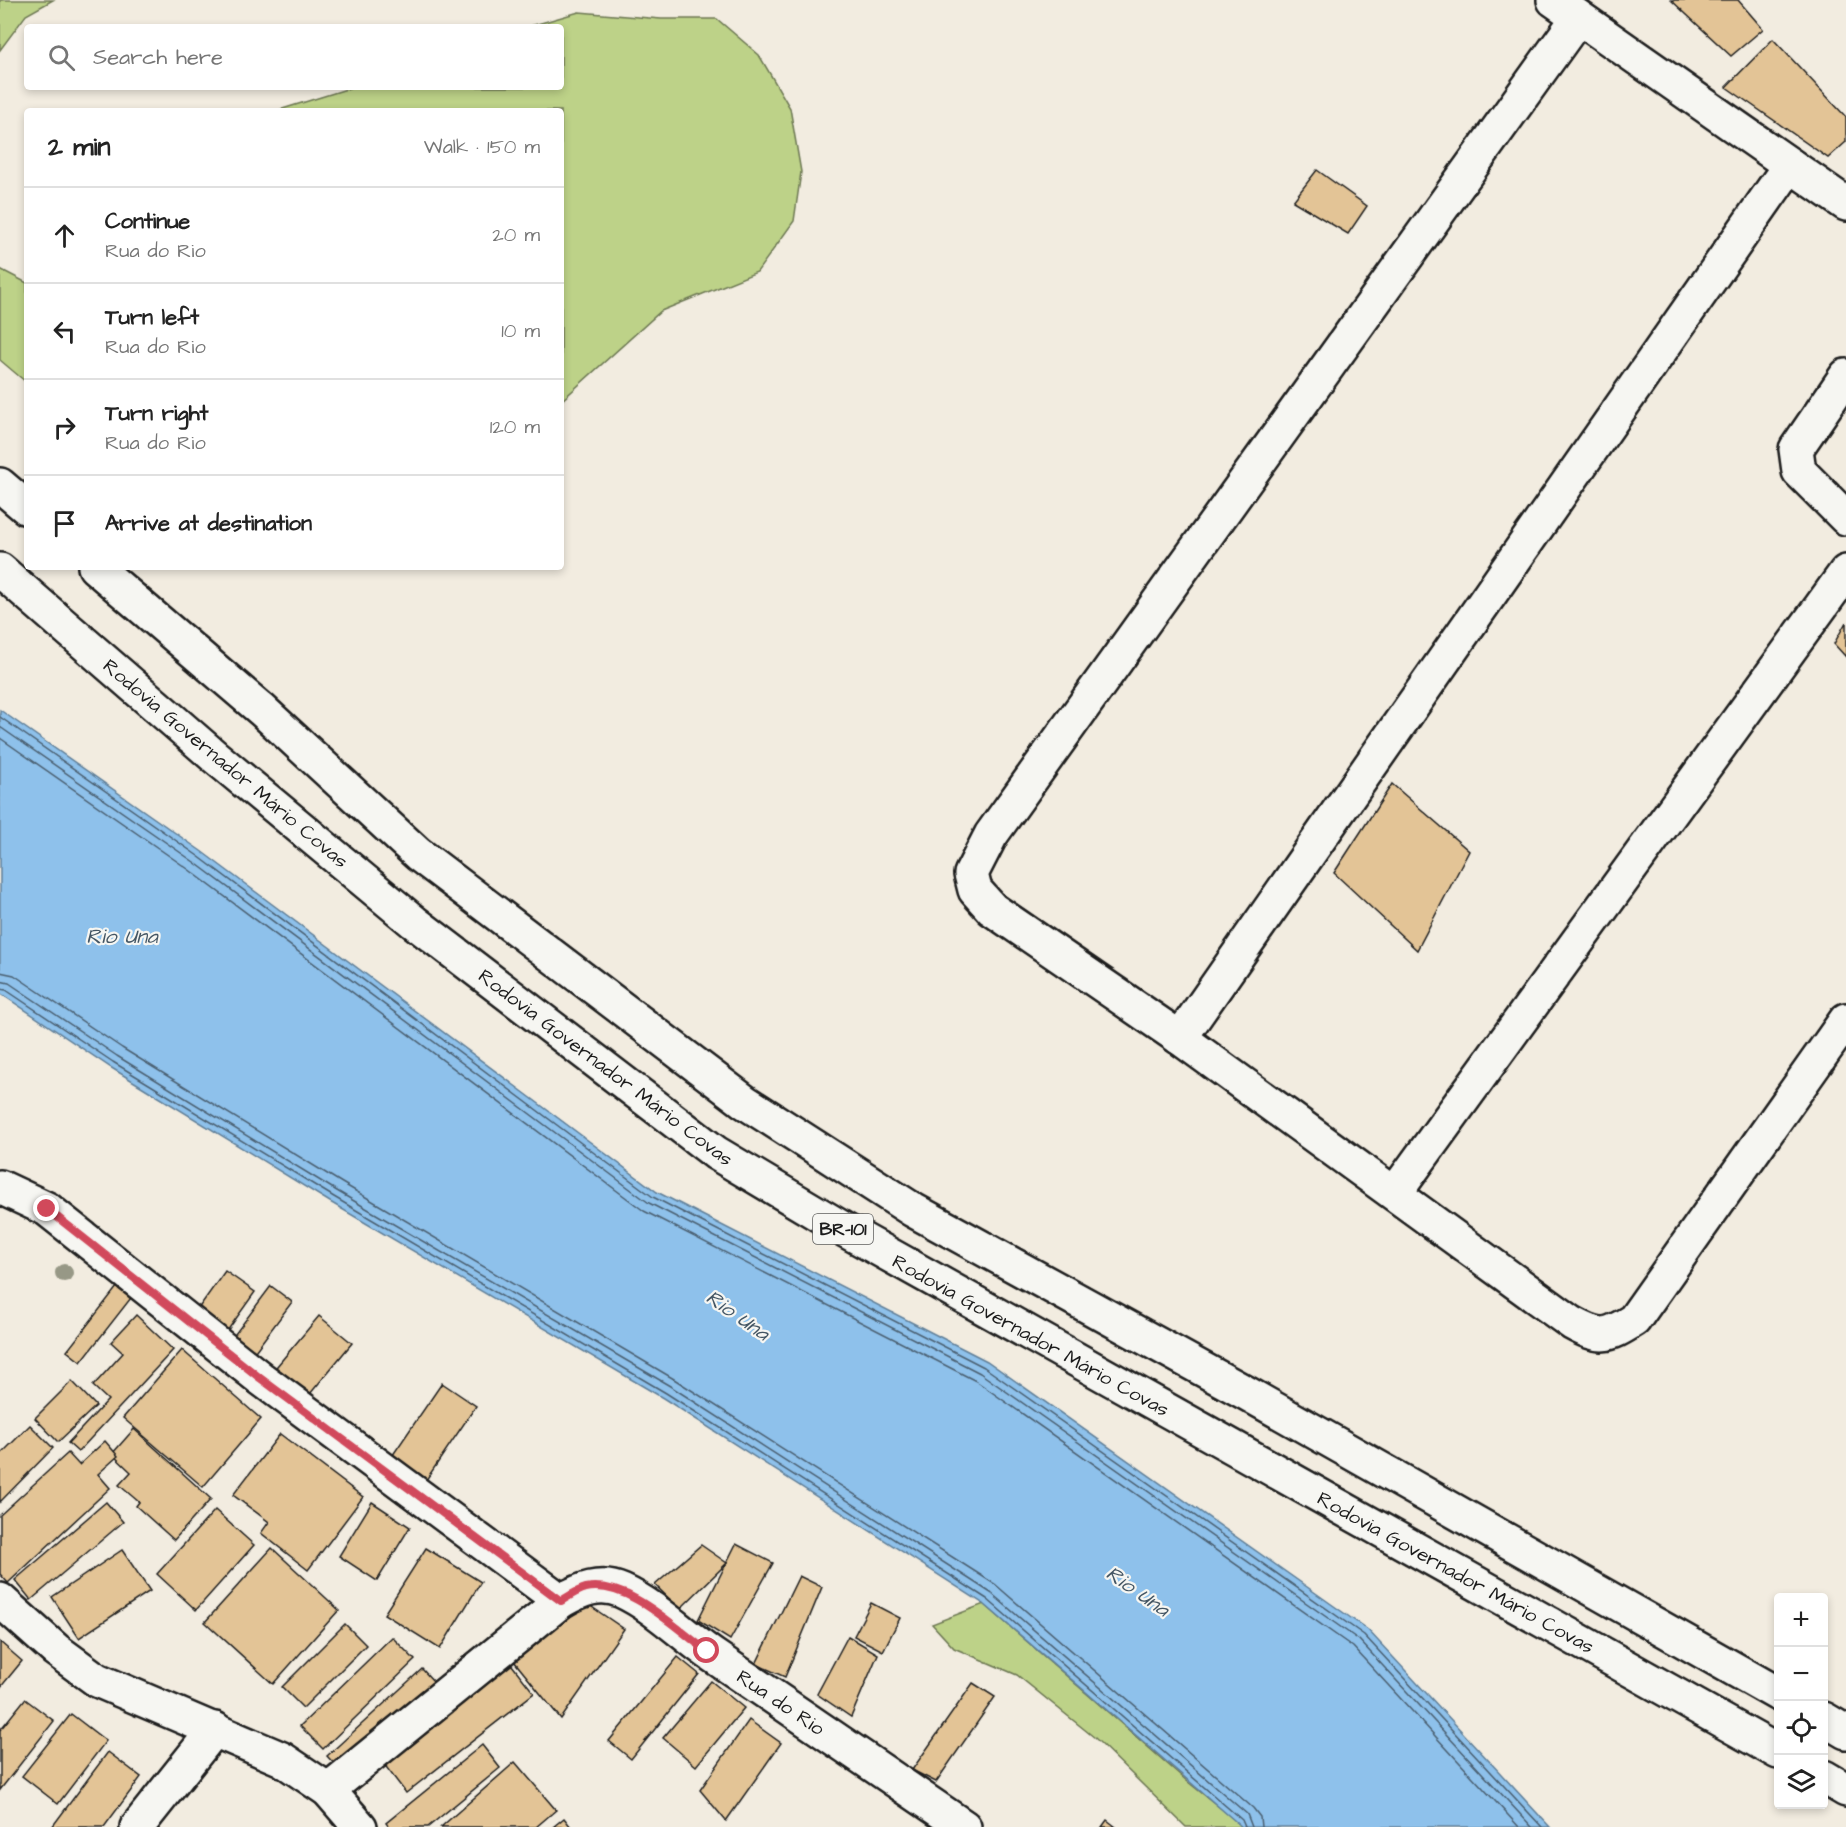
<!DOCTYPE html>
<html lang="en">
<head>
<meta charset="utf-8">
<style>
	:root { --surface:#fff; --page:#f6f6f6; --text:#222; --muted:#767676; --line:#e0e0e0 }
	body { margin:0; font-family:"Architects Daughter",sans-serif; background:var(--page); color:var(--text) }
	.controls { position:absolute; right:18px; bottom:18px; display:grid; overflow:hidden; border-radius:6px; box-shadow:0 3px 9px #0003 }
	.controls button { width:54px; height:54px; display:grid; place-items:center; padding:0; border:0; border-bottom:2px solid var(--line); background:var(--surface); color:var(--text); font:30px sans-serif }
	.stop { position:absolute; width:18px; height:18px; margin:-14px; border:4px solid #d1495b; border-radius:50%; background:#fff }
	.stop.end { background:#d1495b; border-color:#fff; box-shadow:0 2px 6px #0008 }
	.list { margin:0; padding:0; list-style:none }
	h2 { display:flex; justify-content:space-between; align-items:center; height:78px; margin:0; padding:0 24px; font-size:26px }
	h2 small { font-size:20px; font-weight:400; color:var(--muted) }
	.list li { display:grid; grid-template-columns:39px 1fr auto; gap:18px; align-items:center; box-sizing:border-box; height:96px; padding:0 24px; border-top:2px solid var(--line) }
	.list b { display:block; font-size:22px; white-space:nowrap }
	.list p { margin:0; font-size:20px; white-space:nowrap; color:var(--muted) }
	.list em { font-size:20px; font-style:normal; color:var(--muted) }
	.icon { flex:none; width:33px; height:33px; fill:none; stroke:currentColor; stroke-width:2; stroke-linecap:round; stroke-linejoin:round }
	.map { position:relative; flex:none; width:1846px; height:1827px; overflow:hidden }
	.search { position:absolute; background:var(--surface); box-shadow:0 3px 9px #0003; left:24px; top:24px; width:540px; height:66px; display:flex; align-items:center; gap:15px; box-sizing:border-box; padding:0 21px; border-radius:6px; color:var(--muted); font-size:22px }
	.panel { position:absolute; background:var(--surface); box-shadow:0 3px 9px #0003; left:24px; top:108px; width:540px; height:462px; border-radius:6px }
	.map>svg:first-child { display:block }
</style>
</head>
<body>
<div class="map">
<svg width="1846" height="1827" viewBox="0 0 1846 1827">
	<rect width="100%" height="100%" fill="#f2ece0"/>
	<filter id="ink" filterUnits="userSpaceOnUse"><feTurbulence type="fractalNoise" baseFrequency=".0167" numOctaves="2"/><feDisplacementMap in="SourceGraphic" scale="12" xChannelSelector="R" yChannelSelector="G"/><feConvolveMatrix kernelMatrix="1 2 1 2 8 2 1 2 1" color-interpolation-filters="sRGB"/></filter>
	<g filter="url(#ink)">
		<g fill="#bdd288" stroke="#6c7752" stroke-width="1.5">
			<path d="M0 0H53L26 15 0 50Z"/>
			<path d="M579 12 661 19H717L759 55 790 108 801 172 794 221 757 272 661 311 561 401V111H276L353 87H561V27H527Z"/>
			<path d="M0 269 27 283V383L0 360Z"/>
			<path d="M984 1604 1188 1782 1244 1827H1186L1095 1738 1017 1675 954 1648 932 1624Z"/>
		</g>
		<path fill="#8ec1eb" stroke="#607f98" stroke-width="1.5" d="M0 710 201 851 657 1192 987 1361 1368 1630 1550 1827H1242L984 1604 663 1398 330 1202 110 1067 0 993Z"/>
		<g fill="none" stroke-linecap="round" stroke-linejoin="round">
			<g stroke="#4a5e6f" stroke-width="1.5">
				<path d="M0 717 198 856 653 1197 984 1367 1364 1635 1542 1827"/>
				<path d="M0 727 194 862 649 1203 980 1373 1359 1640 1532 1827"/>
				<path d="M0 738 188 869 644 1211 976 1381 1353 1647 1519 1827"/>
				<path d="M0 972 14 975 122 1048 342 1183 674 1379 996 1585 1253 1808 1260 1817 1261 1827"/>
				<path d="M0 981 9 983 117 1056 337 1191 670 1386 991 1593 1247 1814 1252 1827"/>
				<path d="M0 989 6 990 113 1062 334 1197 666 1393 987 1599 1242 1820 1245 1827"/>
			</g>
		</g>
		<g fill="#e3c496" stroke="#1c1c1c" stroke-width="1.5">
			<path d="M1671 0H1738L1763 29 1731 56Z"/>
			<path d="M1773 39 1846 117V142L1828 158 1726 87Z"/>
			<path d="M1317 170 1367 206 1348 234 1293 201Z"/>
			<path d="M1846 622V657L1834 644Z"/>
			<path d="M1392 784 1469 851 1417 950 1334 873Z"/>
			<path d="M225 1271 255 1292 225 1334 195 1313Z"/>
			<path d="M271 1286 292 1302 250 1358 229 1342Z"/>
			<path d="M117 1287 131 1298 81 1362 67 1351Z"/>
			<path d="M136 1315 173 1350 78 1452 68 1443 108 1400 93 1386 123 1353 111 1342Z"/>
			<path d="M319 1316 352 1343 305 1400 272 1372Z"/>
			<path d="M182 1350 261 1419 203 1487 123 1418Z"/>
			<path d="M72 1381 96 1406 58 1442 35 1418Z"/>
			<path d="M442 1383 476 1406 422 1486 388 1462Z"/>
			<path d="M30 1425 53 1448 0 1502V1455Z"/>
			<path d="M134 1429 211 1499 174 1540 136 1506 139 1502 119 1485 131 1472 112 1454Z"/>
			<path d="M280 1434 363 1497 308 1570 261 1533 269 1522 233 1495Z"/>
			<path d="M105 1441 118 1456 98 1474 110 1488 8 1583 0 1574V1515L68 1453 79 1465Z"/>
			<path d="M106 1502 123 1522 31 1600 15 1580Z"/>
			<path d="M372 1502 410 1527 377 1581 339 1556Z"/>
			<path d="M215 1510 254 1545 196 1610 157 1574Z"/>
			<path d="M736 1544 773 1563 730 1640 698 1620Z"/>
			<path d="M701 1545 727 1563 680 1609 655 1585Z"/>
			<path d="M272 1548 339 1610 273 1684 205 1622Z"/>
			<path d="M426 1548 481 1582 440 1649 384 1614Z"/>
			<path d="M122 1550 150 1591 79 1638 52 1597Z"/>
			<path d="M799 1576 822 1587 785 1677 756 1664Z"/>
			<path d="M586 1603 624 1629 561 1719 514 1661Z"/>
			<path d="M871 1603 900 1618 883 1651 854 1636Z"/>
			<path d="M345 1624 366 1645 303 1708 282 1687Z"/>
			<path d="M848 1636 878 1654 851 1717 817 1694Z"/>
			<path d="M392 1637 415 1660 323 1749 300 1726Z"/>
			<path d="M0 1642 22 1661 0 1688Z"/>
			<path d="M678 1657 699 1674 631 1759 609 1741Z"/>
			<path d="M508 1660 534 1693 406 1793 380 1759Z"/>
			<path d="M422 1669 434 1682 339 1769 327 1756Z"/>
			<path d="M711 1681 744 1708 696 1766 663 1738Z"/>
			<path d="M973 1683 995 1697 936 1782 912 1770Z"/>
			<path d="M25 1699 54 1721 0 1790V1730Z"/>
			<path d="M71 1714 106 1741 58 1804 22 1776Z"/>
			<path d="M749 1720 781 1743 726 1821 700 1790Z"/>
			<path d="M482 1745 500 1768 428 1827H389L386 1823Z"/>
			<path d="M108 1752 141 1777 104 1827H52Z"/>
			<path d="M515 1762 556 1810 536 1827H441Z"/>
			<path d="M564 1818 571 1827H553Z"/>
			<path d="M1107 1820 1116 1827H1102Z"/>
		</g>
		<g fill="none" stroke-linecap="round" stroke-linejoin="round">
			<g stroke="#1c1c1c" stroke-width="38">
				<g id="minor">
					<path d="M1554 0 1846 204"/>
					<path d="M1578 18 991 835 971 874 975 890 992 909 1180 1038 1572 1323C1601 1339 1607 1337 1634 1320L1846 1020"/>
					<path d="M1846 376 1796 449 1799 471 1846 518"/>
					<path d="M1180 1038 1790 165"/>
					<path d="M0 1187 47 1209 260 1378 561 1601"/>
					<path d="M1395 1193 1846 572"/>
					<path d="M328 1790 561 1601C580 1590 600 1581 622 1591 655 1606 684 1636 715 1657 798 1714 881 1770 964 1827"/>
					<path d="M137 1827 215 1729"/>
				</g>
			</g>
			<g stroke="#1c1c1c" stroke-width="38">
				<path id="major" d="M0 1600 56 1650 97 1680 282 1759 328 1790 360 1827"/>
			</g>
			<g stroke="#1c1c1c" stroke-width="38">
				<g id="highway">
					<path d="M0 485 27 508"/>
					<path d="M95 567 262 710 418 854 745 1102 913 1210 1248 1394 1778 1694"/>
					<path d="M0 570 214 756 414 922 716 1153 845 1230 1778 1752"/>
					<path d="M1824 1719 1846 1732"/>
					<path d="M1824 1777 1846 1790"/>
				</g>
			</g>
			<use href="#minor" stroke="#f6f6f2" stroke-width="33"/>
			<use href="#major" stroke="#f6f6f2" stroke-width="33"/>
			<use href="#highway" stroke="#f6f6f2" stroke-width="33"/>
		</g>
		<circle fill="#979886" cx="64" cy="1273" r="9"/>
	</g>
	<g fill="none" stroke-linecap="round" stroke-linejoin="round" filter="url(#ink)">
		<path stroke="#d1495b" stroke-width="8" d="M47 1209 260 1378 561 1601C569 1596 578 1590 586 1588 628 1580 674 1627 707 1651"/>
	</g>
	<g text-anchor="middle" stroke-width="4.5" stroke-linejoin="round" paint-order="stroke">
		<rect fill="#f6f6f2" stroke="#5d5d5c" stroke-width="1.5" x="813" y="1214" width="60" height="30" rx="4.5"/>
		<g font-size="18" font-weight="bold" fill="#1c1c1c">
			<text x="843" y="1235">BR-101</text>
		</g>
		<g font-size="20" fill="#1c1c1c" stroke="#f6f6f2">
			<text transform="translate(226 763) rotate(40)" y="7">Rodovia Governador Mário Covas</text>
			<text transform="translate(606 1067) rotate(37)" y="7">Rodovia Governador Mário Covas</text>
			<text transform="translate(1031 1335) rotate(29)" y="7">Rodovia Governador Mário Covas</text>
			<text transform="translate(1456 1572) rotate(29)" y="7">Rodovia Governador Mário Covas</text>
			<text transform="translate(781 1702) rotate(34)" y="7">Rua do Rio</text>
		</g>
		<g font-size="21" font-style="italic" fill="#445664" stroke="#f6f6f2">
			<text x="122" y="943">Rio Una</text>
			<text transform="translate(738 1315) rotate(35)" y="7">Rio Una</text>
			<text transform="translate(1138 1591) rotate(35)" y="7">Rio Una</text>
		</g>
	</g>
</svg>
<div class="controls">
<button>+</button>
<button>−</button>
<button><svg class="icon" aria-label="locate" viewBox="0 0 24 24"><circle cx="12" cy="12" r="6"/><path d="M12 2v4M12 18v4M2 12h4M18 12h4"/></svg></button>
<button><svg class="icon" aria-label="layers" viewBox="0 0 24 24"><path d="M12 4l9 5-9 5-9-5zM3 14l9 5 9-5"/></svg></button>
</div>
<div class="stop" style="left:707px;top:1651px"></div>
<div class="stop end" style="left:47px;top:1209px"></div>
<div class="search"><svg class="icon" aria-label="search" viewBox="0 0 24 24"><circle cx="10" cy="10" r="6"/><path d="M15 15l6 6"/></svg>Search here</div>
<section class="panel">
<h2>2 min<small>Walk · 150 m</small></h2>
<ul class="list">
<li><svg class="icon" aria-label="ahead" viewBox="0 0 24 24"><path d="M12 20V5M6 11l6-6 6 6"/></svg><div><b>Continue</b><p>Rua do Rio</p></div><em>20 m</em></li>
<li><svg class="icon" aria-label="left" viewBox="0 0 24 24"><path d="M17 20v-9H6M10 6l-5 5 5 5"/></svg><div><b>Turn left</b><p>Rua do Rio</p></div><em>10 m</em></li>
<li><svg class="icon" aria-label="right" viewBox="0 0 24 24"><path d="M7 20v-9h11M14 6l5 5-5 5"/></svg><div><b>Turn right</b><p>Rua do Rio</p></div><em>120 m</em></li>
<li><svg class="icon" aria-label="arrive" viewBox="0 0 24 24"><path d="M6 21V4h12l-3 4 3 4H6"/></svg><div><b>Arrive at destination</b></div></li>
</ul>
</section>
</div>
</body>
</html>
